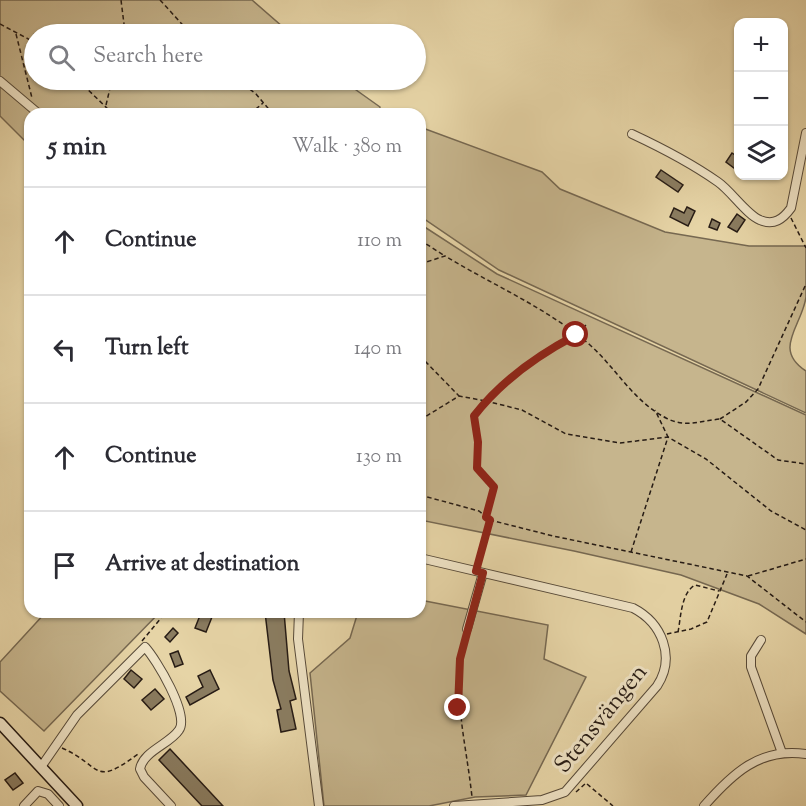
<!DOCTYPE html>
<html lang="en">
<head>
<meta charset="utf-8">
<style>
	:root { --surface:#fff; --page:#f7f7f7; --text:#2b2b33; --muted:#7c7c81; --line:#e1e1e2 }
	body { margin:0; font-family:"Sorts Mill Goudy",serif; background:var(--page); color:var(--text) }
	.controls { position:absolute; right:18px; top:18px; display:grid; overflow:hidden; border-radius:12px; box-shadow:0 2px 4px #0004 }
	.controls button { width:54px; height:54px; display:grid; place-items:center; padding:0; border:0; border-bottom:2px solid var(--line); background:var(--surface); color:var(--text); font:30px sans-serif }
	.stop { position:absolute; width:18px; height:18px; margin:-14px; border:4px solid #8f2418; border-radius:50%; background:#fff }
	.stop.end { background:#8f2418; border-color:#fff; box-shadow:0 2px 6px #0008 }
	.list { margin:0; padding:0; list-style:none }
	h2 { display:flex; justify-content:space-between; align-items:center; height:78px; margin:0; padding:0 24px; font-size:26px }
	h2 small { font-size:20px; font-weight:400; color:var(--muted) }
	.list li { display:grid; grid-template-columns:39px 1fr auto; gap:18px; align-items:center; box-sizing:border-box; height:108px; padding:0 24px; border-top:2px solid var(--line) }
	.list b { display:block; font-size:22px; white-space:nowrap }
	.list em { font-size:20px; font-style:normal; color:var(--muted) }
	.icon { flex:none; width:33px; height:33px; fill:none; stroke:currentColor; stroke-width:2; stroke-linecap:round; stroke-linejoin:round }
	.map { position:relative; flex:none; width:806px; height:806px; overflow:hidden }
	.search { position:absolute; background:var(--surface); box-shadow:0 2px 4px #0004; left:24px; top:24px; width:402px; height:66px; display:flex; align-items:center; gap:15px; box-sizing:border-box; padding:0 21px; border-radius:33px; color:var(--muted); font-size:22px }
	.panel { position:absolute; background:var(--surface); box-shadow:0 2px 4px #0004; left:24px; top:108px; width:402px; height:510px; border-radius:18px }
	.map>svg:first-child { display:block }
</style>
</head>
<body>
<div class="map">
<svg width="806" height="806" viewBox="0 0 806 806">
	<rect width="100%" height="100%" fill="#e6d4a6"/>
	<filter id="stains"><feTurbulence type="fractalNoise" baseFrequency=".00333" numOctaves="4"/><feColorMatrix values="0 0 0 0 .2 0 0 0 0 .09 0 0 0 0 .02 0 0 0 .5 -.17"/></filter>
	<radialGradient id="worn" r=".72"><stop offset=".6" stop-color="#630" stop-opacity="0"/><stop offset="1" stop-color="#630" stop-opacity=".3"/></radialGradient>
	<g fill="#c6b58d" stroke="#766851" stroke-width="1.5">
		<path d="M0 0H252L291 34H34V80H342L380 107 379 114H30V146L0 116Z"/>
		<path d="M420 127 542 172 560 189 665 232 749 246H806C806 262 806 281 806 297 802 326 772 349 806 371V413L499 270 420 216Z"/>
		<path d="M420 224 497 274 806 415V634L759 604 681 575 574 551 420 520Z"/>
		<path d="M420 600 548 625 544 659 586 677 526 795 475 797 429 806H324L310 673 350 638 358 612H420Z"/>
		<path d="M46 612H160L44 731 0 691V662Z"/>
	</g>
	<g fill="#8a7c60" stroke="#271c15" stroke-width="1.5">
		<path d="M732 153 738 157V171L726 162Z"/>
		<path d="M661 170 683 185 678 192 656 177Z"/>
		<path d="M687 207 695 211 688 226 670 217 674 208 684 213Z"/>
		<path d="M737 214 745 220 737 232 728 227Z"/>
		<path d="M712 219 720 223 717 230 709 227Z"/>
		<path d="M265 612H284L289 671 296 699 290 701 296 729 281 732 277 710 281 709 273 680Z"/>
		<path d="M201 613 212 617 206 632 195 628Z"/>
		<path d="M173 628 178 633 170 642 165 637Z"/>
		<path d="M178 651 183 664 175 667 170 654Z"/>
		<path d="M131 670 142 679 134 688 124 679Z"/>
		<path d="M210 670 219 689 190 705 186 697 203 687 198 676Z"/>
		<path d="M155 689 164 699 151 710 142 700Z"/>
		<path d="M170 749 223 806H202L159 760Z"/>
		<path d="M15 773 23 783 13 790 5 780Z"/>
	</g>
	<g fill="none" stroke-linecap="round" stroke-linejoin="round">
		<g stroke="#574a39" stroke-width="10">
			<g id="minor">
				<path d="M0 81 39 114"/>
				<path d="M632 134C662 148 691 163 718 182 731 191 747 215 760 220 774 226 783 219 791 208L806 133"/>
				<path d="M420 558 633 608C662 623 676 657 657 686L565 792 542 800 454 806"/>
				<path d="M299 612 298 639 319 806"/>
				<path d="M467 629 483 573"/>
				<path d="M761 640 751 656V667L782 753"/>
				<path d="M41 767 77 715 145 647C156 659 190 715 179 730 170 744 143 751 140 769L144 777 171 806"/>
				<path d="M24 806 38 791 48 794 59 806"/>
				<path d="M704 806C732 774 760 747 806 754"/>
			</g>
		</g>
		<g stroke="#271c15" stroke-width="13">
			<path id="secondary" d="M0 723 77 806"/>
		</g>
		<g stroke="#271c15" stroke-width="1.5" stroke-dasharray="4.5 3" stroke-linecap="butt">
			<path d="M160 0 191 34"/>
			<path d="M0 24 34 42"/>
			<path d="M16 34 32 98"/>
			<path d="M121 34 124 24 121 0"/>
			<path d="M78 80 113 114"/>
			<path d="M238 80 256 94 273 114"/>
			<path d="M106 105 112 80"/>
			<path d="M250 114 263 103"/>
			<path d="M791 218 806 248"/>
			<path d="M420 240 445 256"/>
			<path d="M420 264 445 256C493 285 547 308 590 345 616 368 633 401 666 418 685 428 700 421 720 419L778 460 806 464"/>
			<path d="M420 356 459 396"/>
			<path d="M720 419 746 402 758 389 806 284"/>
			<path d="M420 420 459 396 486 401 541 354 576 335 587 324"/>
			<path d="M420 495 479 511 490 520 553 536 747 576 806 622"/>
			<path d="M486 517 494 487 477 468 478 442 474 416 486 401 522 410 566 434 620 443 668 437 706 459 771 511 806 530"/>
			<path d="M631 552 668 437 655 410"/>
			<path d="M478 564 490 520"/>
			<path d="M748 576 806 559"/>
			<path d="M678 632C681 617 681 593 695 585L719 591"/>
			<path d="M667 634 691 629 707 622 727 574"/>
			<path d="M465 635C452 700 465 734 472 797"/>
			<path d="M142 641 166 612"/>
			<path d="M62 748C103 766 92 788 138 754"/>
			<path d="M587 784 613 806"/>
			<path d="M576 792 586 783"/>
		</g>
		<use href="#minor" stroke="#efe3c5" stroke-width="8"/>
		<use href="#secondary" stroke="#efe3c5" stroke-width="10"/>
	</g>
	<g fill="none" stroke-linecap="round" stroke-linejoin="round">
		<path stroke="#8f2418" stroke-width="8" d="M458 708 460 659 483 573 476 571 490 520 486 517 494 487 477 468 478 442 474 416C501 381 538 355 576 335"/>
	</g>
	<g text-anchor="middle" stroke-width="6" stroke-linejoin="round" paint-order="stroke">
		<g font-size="24" fill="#271c15" stroke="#efe3c5">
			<text transform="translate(600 718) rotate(-51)" y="8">Stensvängen</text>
		</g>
	</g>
	<rect width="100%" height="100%" filter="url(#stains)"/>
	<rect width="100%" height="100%" fill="url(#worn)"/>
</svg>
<div class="controls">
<button>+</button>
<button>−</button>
<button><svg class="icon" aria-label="layers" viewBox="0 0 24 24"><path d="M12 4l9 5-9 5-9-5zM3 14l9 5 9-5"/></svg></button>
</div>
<div class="stop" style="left:576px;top:335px"></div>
<div class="stop end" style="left:458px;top:708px"></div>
<div class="search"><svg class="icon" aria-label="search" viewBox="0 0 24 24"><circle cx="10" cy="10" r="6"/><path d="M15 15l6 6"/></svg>Search here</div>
<section class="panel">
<h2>5 min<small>Walk · 380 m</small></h2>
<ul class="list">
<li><svg class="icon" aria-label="ahead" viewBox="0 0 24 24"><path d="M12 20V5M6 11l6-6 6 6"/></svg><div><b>Continue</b></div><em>110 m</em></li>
<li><svg class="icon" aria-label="left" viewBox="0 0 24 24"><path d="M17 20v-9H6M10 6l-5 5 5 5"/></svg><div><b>Turn left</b></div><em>140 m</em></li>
<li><svg class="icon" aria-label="ahead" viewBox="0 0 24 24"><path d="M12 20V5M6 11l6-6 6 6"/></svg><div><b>Continue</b></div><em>130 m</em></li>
<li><svg class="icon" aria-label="arrive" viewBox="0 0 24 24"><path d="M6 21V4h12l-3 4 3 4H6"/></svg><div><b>Arrive at destination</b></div></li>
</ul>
</section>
</div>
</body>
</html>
